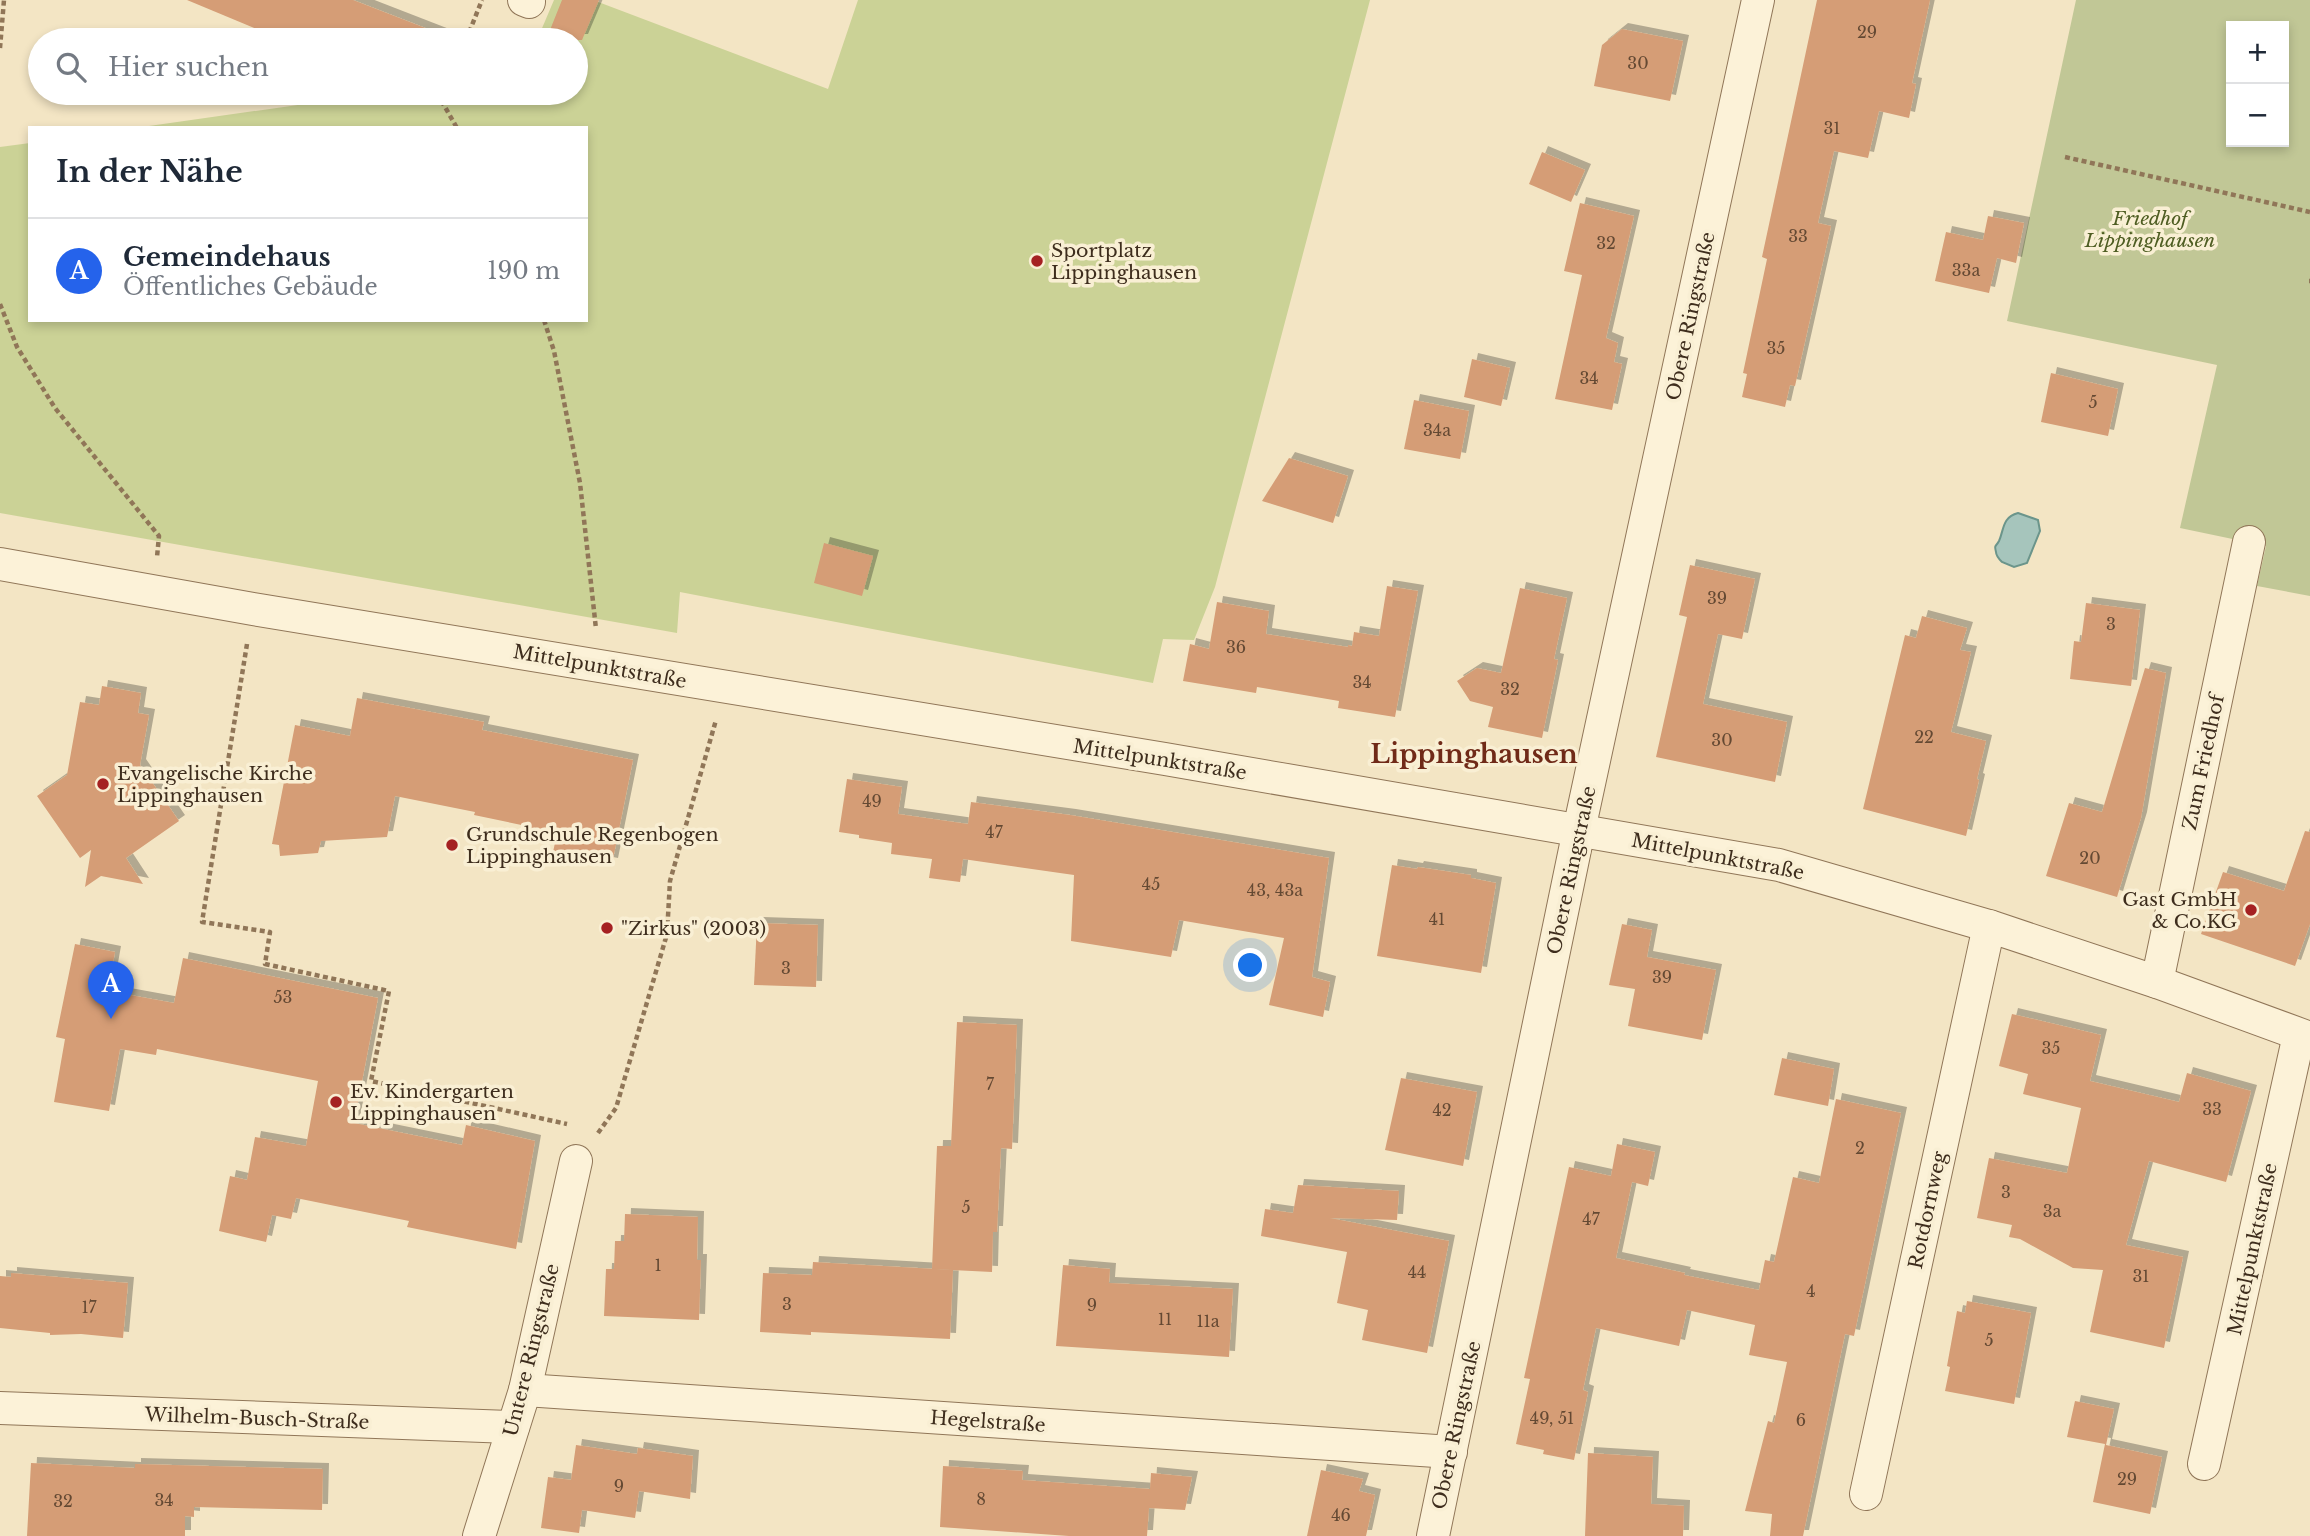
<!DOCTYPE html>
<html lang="de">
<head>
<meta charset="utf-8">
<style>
	:root { --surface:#fff; --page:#f2f2f3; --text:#1f2937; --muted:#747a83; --line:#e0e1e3; --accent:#2563eb }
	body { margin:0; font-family:"Libre Baskerville",serif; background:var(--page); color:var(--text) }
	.controls { position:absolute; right:21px; top:21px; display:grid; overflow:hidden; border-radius:0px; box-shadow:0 4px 10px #0003 }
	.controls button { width:63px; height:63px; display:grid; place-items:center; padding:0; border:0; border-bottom:2px solid var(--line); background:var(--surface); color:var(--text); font:35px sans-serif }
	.you { position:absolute; left:1251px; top:966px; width:24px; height:24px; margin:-18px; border:5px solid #fff; border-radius:50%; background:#1a73e8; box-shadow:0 0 0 10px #1a73e833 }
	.badge { display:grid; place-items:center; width:46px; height:46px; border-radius:50%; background:var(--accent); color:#fff; font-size:23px; font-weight:700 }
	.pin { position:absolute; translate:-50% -58px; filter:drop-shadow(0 2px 4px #0008) }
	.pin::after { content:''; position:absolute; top:37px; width:24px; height:21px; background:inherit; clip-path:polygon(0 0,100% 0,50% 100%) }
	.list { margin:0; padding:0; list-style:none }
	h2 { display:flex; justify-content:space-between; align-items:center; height:91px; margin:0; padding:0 28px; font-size:30px }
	h2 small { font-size:23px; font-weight:400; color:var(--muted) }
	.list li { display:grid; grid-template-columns:46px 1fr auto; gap:21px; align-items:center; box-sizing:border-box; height:105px; padding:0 28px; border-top:2px solid var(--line) }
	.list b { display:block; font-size:26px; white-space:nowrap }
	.list p { margin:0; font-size:23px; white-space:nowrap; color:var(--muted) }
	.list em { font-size:23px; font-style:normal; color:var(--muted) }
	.icon { flex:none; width:38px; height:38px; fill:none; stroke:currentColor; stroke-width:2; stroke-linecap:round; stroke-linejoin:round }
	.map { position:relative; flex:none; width:2310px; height:1536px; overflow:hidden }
	.search { position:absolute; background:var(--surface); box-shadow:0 4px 10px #0003; left:28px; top:28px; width:560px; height:77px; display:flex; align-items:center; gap:18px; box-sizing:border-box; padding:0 24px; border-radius:38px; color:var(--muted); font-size:26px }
	.panel { position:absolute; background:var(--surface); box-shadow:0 4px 10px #0003; left:28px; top:126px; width:560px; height:196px; border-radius:0px }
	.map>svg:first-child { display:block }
</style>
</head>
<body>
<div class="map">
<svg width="2310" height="1536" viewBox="0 0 2310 1536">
	<defs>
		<filter id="shadow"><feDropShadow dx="6" dy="-6" stdDeviation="0" flood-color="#0004"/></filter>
	</defs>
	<rect width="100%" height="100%" fill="#f3e5c4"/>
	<path fill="#cbd296" d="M554 0H593L828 89 858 0H1370L1215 587 1194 640 1163 639 1153 683 680 592 677 633 0 513V147L30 143V320H586V128H135L382 93H576V40H537Z"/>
	<path fill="#c1c796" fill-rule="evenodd" d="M2076 0H2310V596L2257 586 2266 546 2180 528 2217 365 2007 321ZM2231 26H2284V142H2231Z"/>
	<path fill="#a6c5bc" stroke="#6b958b" stroke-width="2" d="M2018 513 2038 520 2040 531 2027 563 2014 567 2002 562C2000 560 1996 556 1996 552 1994 544 1996 547 1999 541 2004 530 2002 517 2018 513Z"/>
	<g fill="#d59d76" filter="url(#shadow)">
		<path d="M187 0H353L451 38 450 40H283Z"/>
		<path d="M562 0H599L582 40H546Z"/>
		<path d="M1817 0H1930L1912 83 1916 84 1909 118 1879 111 1868 158 1834 151 1818 223 1831 226 1795 386 1790 385 1785 407 1742 397 1747 374 1743 373 1767 259 1762 257Z"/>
		<path d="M1622 29 1683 41 1670 101 1594 86 1602 45Z"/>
		<path d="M1542 152 1585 170 1571 202 1529 184Z"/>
		<path d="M1580 203 1634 216 1606 338 1618 343 1614 362 1622 364 1612 410 1555 399 1582 275 1564 271Z"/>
		<path d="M1988 216 2024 223 2016 263 1997 258 1989 293 1935 281 1946 232 1983 240Z"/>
		<path d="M1472 359 1510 368 1501 406 1464 397Z"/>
		<path d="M2051 373 2118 389 2108 436 2041 422Z"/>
		<path d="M1414 400 1469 411 1460 459 1404 449Z"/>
		<path d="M1289 458 1348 476 1333 523 1262 501Z"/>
		<path d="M824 543 873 556 862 596 814 583Z"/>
		<path d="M1690 565 1755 579 1742 639 1718 634 1703 704 1787 722 1775 782 1656 757 1687 617 1679 615Z"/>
		<path d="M1387 586 1418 591 1395 717 1338 708 1339 701 1257 687 1256 693 1183 681 1190 644 1209 649 1217 602 1269 611 1266 634 1348 647V645L1352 646 1354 632 1379 636Z"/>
		<path d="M1520 588 1567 598 1554 659 1558 660 1542 738 1488 727 1493 707 1470 701 1457 681 1477 668 1501 673Z"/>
		<path d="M2086 603 2140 610 2131 686 2070 679 2074 641 2081 642Z"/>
		<path d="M1922 616 1967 628 1960 650 1971 652 1951 732 1986 741 1977 779 1979 780 1966 836 1863 809 1905 635 1916 638Z"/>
		<path d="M2145 668 2166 673 2141 818 2117 897 2046 876 2069 803 2102 812Z"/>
		<path d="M102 686 141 693 138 713 149 715 140 765 179 821 126 858 143 884 101 876 85 887 91 850 80 858 37 796 67 775 80 702 99 705Z"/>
		<path d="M357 698 484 722 482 730 633 760 612 864 553 852 555 843 529 838 531 827 474 815 475 812 395 796 387 837 321 841 318 853 280 856 279 845 272 844 295 725 350 736Z"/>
		<path d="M847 779 902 787 898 814 968 824 971 802 1070 815 1329 858 1312 977 1330 982 1323 1017 1269 1005 1284 938 1179 920 1171 957 1071 941 1074 875 963 859 960 882 929 878 932 859 891 854 892 843 859 838V835L839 832Z"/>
		<path d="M2305 831 2310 832V924L2295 966 2201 934 2223 872 2284 891Z"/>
		<path d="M1392 865 1417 869 1418 867 1471 875V878L1496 883 1481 973 1377 956Z"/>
		<path d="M757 923 818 925 816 987 754 985Z"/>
		<path d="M1622 924 1652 930 1647 957 1716 970 1702 1040 1628 1026 1635 989 1609 985Z"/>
		<path d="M75 944 115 952 108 991 174 1003 183 958 378 998 354 1123 462 1145 466 1125 535 1141 516 1249 407 1227 409 1221 296 1198 291 1219 272 1215 266 1242 219 1231 230 1176 247 1180 255 1137 306 1146 318 1081 157 1049 156 1055 120 1049 109 1111 54 1102 65 1039 56 1037Z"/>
		<path d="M2012 1014 2101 1035 2090 1081 2179 1102 2187 1073 2251 1091 2226 1182 2149 1161 2126 1245 2183 1257 2164 1348 2090 1332 2103 1270 2073 1268 2020 1239 2009 1237 2012 1225 1977 1218 1989 1158 2067 1173 2081 1108 2023 1094 2028 1074 1999 1066Z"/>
		<path d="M957 1022 1017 1025 1012 1149 1001 1148 997 1232H993L992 1272 932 1269 937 1146H951Z"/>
		<path d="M1782 1058 1834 1069 1828 1106 1774 1095Z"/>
		<path d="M1401 1078 1477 1092 1463 1166 1385 1150Z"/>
		<path d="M1836 1099 1901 1113 1854 1336 1845 1334 1803 1536H1770L1772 1514 1745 1511 1768 1421 1774 1423 1787 1362 1749 1355 1755 1325 1687 1310 1679 1346 1596 1328 1583 1390 1588 1392 1574 1460 1543 1454 1544 1450 1516 1444 1530 1379 1524 1378 1569 1167 1611 1176 1617 1144 1655 1152 1648 1186 1632 1182 1616 1258 1685 1273 1684 1275 1759 1290 1765 1260 1774 1262 1793 1177 1819 1183Z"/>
		<path d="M1298 1185 1399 1191 1397 1220 1330 1218 1449 1241 1427 1353 1362 1340 1368 1310 1337 1303 1347 1252 1261 1236 1265 1209 1293 1213Z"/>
		<path d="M625 1214 698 1217 697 1260H701L699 1320 604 1316 606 1269H614L615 1241H624Z"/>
		<path d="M813 1262 953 1270 950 1339 811 1332V1335L760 1332 763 1273 812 1275Z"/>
		<path d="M1063 1265 1110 1269 1109 1283 1233 1289 1229 1357 1056 1346Z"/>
		<path d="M11 1273 128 1283 123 1338 81 1334 50 1335V1333L0 1328V1276L11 1277Z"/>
		<path d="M1967 1301 2031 1313 2014 1404 1945 1391 1950 1367 1947 1366 1957 1311 1965 1313Z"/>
		<path d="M2075 1401 2114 1409 2106 1445 2162 1457 2150 1514 2093 1502 2105 1444 2067 1437Z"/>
		<path d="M576 1445 637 1454 638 1448 693 1456 690 1499 639 1491 635 1518 582 1510 579 1533 541 1528 548 1477 571 1480Z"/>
		<path d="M1588 1453 1653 1457 1651 1504 1684 1506 1683 1536H1585Z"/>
		<path d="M31 1463 135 1468V1464L323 1469 322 1510 194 1507V1517L185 1516V1536H27Z"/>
		<path d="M943 1466 1023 1471 1022 1480 1150 1489 1151 1473 1192 1477 1185 1510 1149 1508 1147 1536H1069L940 1527Z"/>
		<path d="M1321 1470 1363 1479 1359 1491 1375 1495 1366 1536H1307Z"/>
	</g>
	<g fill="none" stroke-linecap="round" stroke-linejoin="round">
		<g stroke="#907658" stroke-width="34">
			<g id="minor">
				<path d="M524 0 529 2"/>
				<path d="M0 564 253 609 1165 759 1779 865 1989 926 2157 982 2310 1038"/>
				<path d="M2157 982 2249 542"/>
				<path d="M525 1390 1451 1452"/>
				<path d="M0 1408 513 1427"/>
				<path d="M2204 1464 2299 1035"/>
				<path d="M1866 1494 1989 926"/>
				<path d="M479 1536 525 1390 576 1161"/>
				<path d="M1433 1536 1579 830 1758 0"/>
			</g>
		</g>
		<g stroke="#907658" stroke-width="4.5" stroke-dasharray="5 3.5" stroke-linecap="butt">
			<path d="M466 40 482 0"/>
			<path d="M0 48 4 0"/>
			<path d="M444 93 441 100 457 128"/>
			<path d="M2065 157 2310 212"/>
			<path d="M2309 281H2310"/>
			<path d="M0 304 17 347 55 408 159 536 157 557"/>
			<path d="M544 320 554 351 580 483 596 629"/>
			<path d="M247 644 202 922 270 932 265 964 389 991 371 1081 567 1124"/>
			<path d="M598 1133 616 1108 667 934 670 881 716 720"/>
		</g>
		<use href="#minor" stroke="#fcf2d8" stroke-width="32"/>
	</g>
	<g fill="#a52122" stroke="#f9efd4" stroke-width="2.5">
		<circle cx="1037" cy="261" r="7"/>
		<circle cx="103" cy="784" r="7"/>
		<circle cx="452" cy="845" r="7"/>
		<circle cx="2251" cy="910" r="7"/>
		<circle cx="607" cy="928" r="7"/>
		<circle cx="336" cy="1102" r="7"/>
	</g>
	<g text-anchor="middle" stroke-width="7" stroke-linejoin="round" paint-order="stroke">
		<g font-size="16" fill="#644933">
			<text x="1867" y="38">29</text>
			<text x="1638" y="69">30</text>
			<text x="1832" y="134">31</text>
			<text x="1798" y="242">33</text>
			<text x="1606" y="249">32</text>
			<text x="1966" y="276">33a</text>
			<text x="1776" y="354">35</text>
			<text x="1589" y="384">34</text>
			<text x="2093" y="408">5</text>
			<text x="1437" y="436">34a</text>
			<text x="1717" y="604">39</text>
			<text x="2111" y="630">3</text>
			<text x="1236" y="653">36</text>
			<text x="1362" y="688">34</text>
			<text x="1510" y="695">32</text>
			<text x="1924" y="743">22</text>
			<text x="1722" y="746">30</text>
			<text x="872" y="807">49</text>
			<text x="994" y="838">47</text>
			<text x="2090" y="864">20</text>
			<text x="1151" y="890">45</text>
			<text x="1275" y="896">43, 43a</text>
			<text x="1437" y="925">41</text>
			<text x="786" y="974">3</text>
			<text x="1662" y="983">39</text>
			<text x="283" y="1003">53</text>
			<text x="2051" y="1054">35</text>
			<text x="990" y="1090">7</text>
			<text x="2212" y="1115">33</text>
			<text x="1442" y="1116">42</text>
			<text x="1860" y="1154">2</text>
			<text x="2006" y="1198">3</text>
			<text x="966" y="1213">5</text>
			<text x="2052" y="1217">3a</text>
			<text x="1591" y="1225">47</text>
			<text x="658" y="1271">1</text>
			<text x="1417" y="1278">44</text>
			<text x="2141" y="1282">31</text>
			<text x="1811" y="1297">4</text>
			<text x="787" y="1310">3</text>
			<text x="1092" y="1311">9</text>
			<text x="89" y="1313">17</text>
			<text x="1165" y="1325">11</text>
			<text x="1208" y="1327">11a</text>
			<text x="1989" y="1346">5</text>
			<text x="1552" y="1424">49, 51</text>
			<text x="1801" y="1426">6</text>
			<text x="2127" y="1485">29</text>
			<text x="619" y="1492">9</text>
			<text x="981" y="1505">8</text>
			<text x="164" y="1506">34</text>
			<text x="63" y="1507">32</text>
			<text x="1341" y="1521">46</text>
		</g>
		<g font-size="19" font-style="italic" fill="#4e5d22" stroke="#f9efd4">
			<text x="2150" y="225">Friedhof<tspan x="2150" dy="22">Lippinghausen</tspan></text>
		</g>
		<g font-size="19" fill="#3e2d1d" stroke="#f9efd4" text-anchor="start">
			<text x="1051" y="257">Sportplatz<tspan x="1051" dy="22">Lippinghausen</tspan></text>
			<text x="117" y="780">Evangelische Kirche<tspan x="117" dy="22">Lippinghausen</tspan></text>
			<text x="466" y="841">Grundschule Regenbogen<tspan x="466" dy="22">Lippinghausen</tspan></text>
			<text x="2237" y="906" text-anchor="end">Gast GmbH<tspan x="2237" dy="22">&amp; Co.KG</tspan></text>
			<text x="621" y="935">"Zirkus" (2003)</text>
			<text x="350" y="1098">Ev. Kindergarten<tspan x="350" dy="22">Lippinghausen</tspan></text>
		</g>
		<g font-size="19" fill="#3e2d1d" stroke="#f9efd4">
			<text transform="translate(1690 316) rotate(-78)" y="7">Obere Ringstraße</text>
			<text transform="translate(600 666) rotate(10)" y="7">Mittelpunktstraße</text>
			<text transform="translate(1160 759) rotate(9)" y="7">Mittelpunktstraße</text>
			<text transform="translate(2203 762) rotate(-78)" y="7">Zum Friedhof</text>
			<text transform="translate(1718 856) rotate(11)" y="7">Mittelpunktstraße</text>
			<text transform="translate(1571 870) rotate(-78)" y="7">Obere Ringstraße</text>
			<text transform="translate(1927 1210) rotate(-78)" y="7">Rotdornweg</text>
			<text transform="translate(2252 1249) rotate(-78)" y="7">Mittelpunktstraße</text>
			<text transform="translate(531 1350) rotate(-76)" y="7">Untere Ringstraße</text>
			<text transform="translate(257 1418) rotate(2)" y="7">Wilhelm-Busch-Straße</text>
			<text transform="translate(988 1421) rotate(4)" y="7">Hegelstraße</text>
			<text transform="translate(1456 1425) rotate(-78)" y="7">Obere Ringstraße</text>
		</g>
		<g font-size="26" font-weight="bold" fill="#702a18" stroke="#f9efd4">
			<text x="1474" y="763">Lippinghausen</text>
		</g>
	</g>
</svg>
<div class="controls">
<button>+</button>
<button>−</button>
</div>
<div class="you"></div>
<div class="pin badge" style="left:111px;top:1019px">A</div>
<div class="search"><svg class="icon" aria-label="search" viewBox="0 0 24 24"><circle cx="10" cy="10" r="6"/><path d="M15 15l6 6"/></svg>Hier suchen</div>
<section class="panel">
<h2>In der Nähe<small></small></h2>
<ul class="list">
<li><span class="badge">A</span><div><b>Gemeindehaus</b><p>Öffentliches Gebäude</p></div><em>190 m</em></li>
</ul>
</section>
</div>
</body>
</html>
